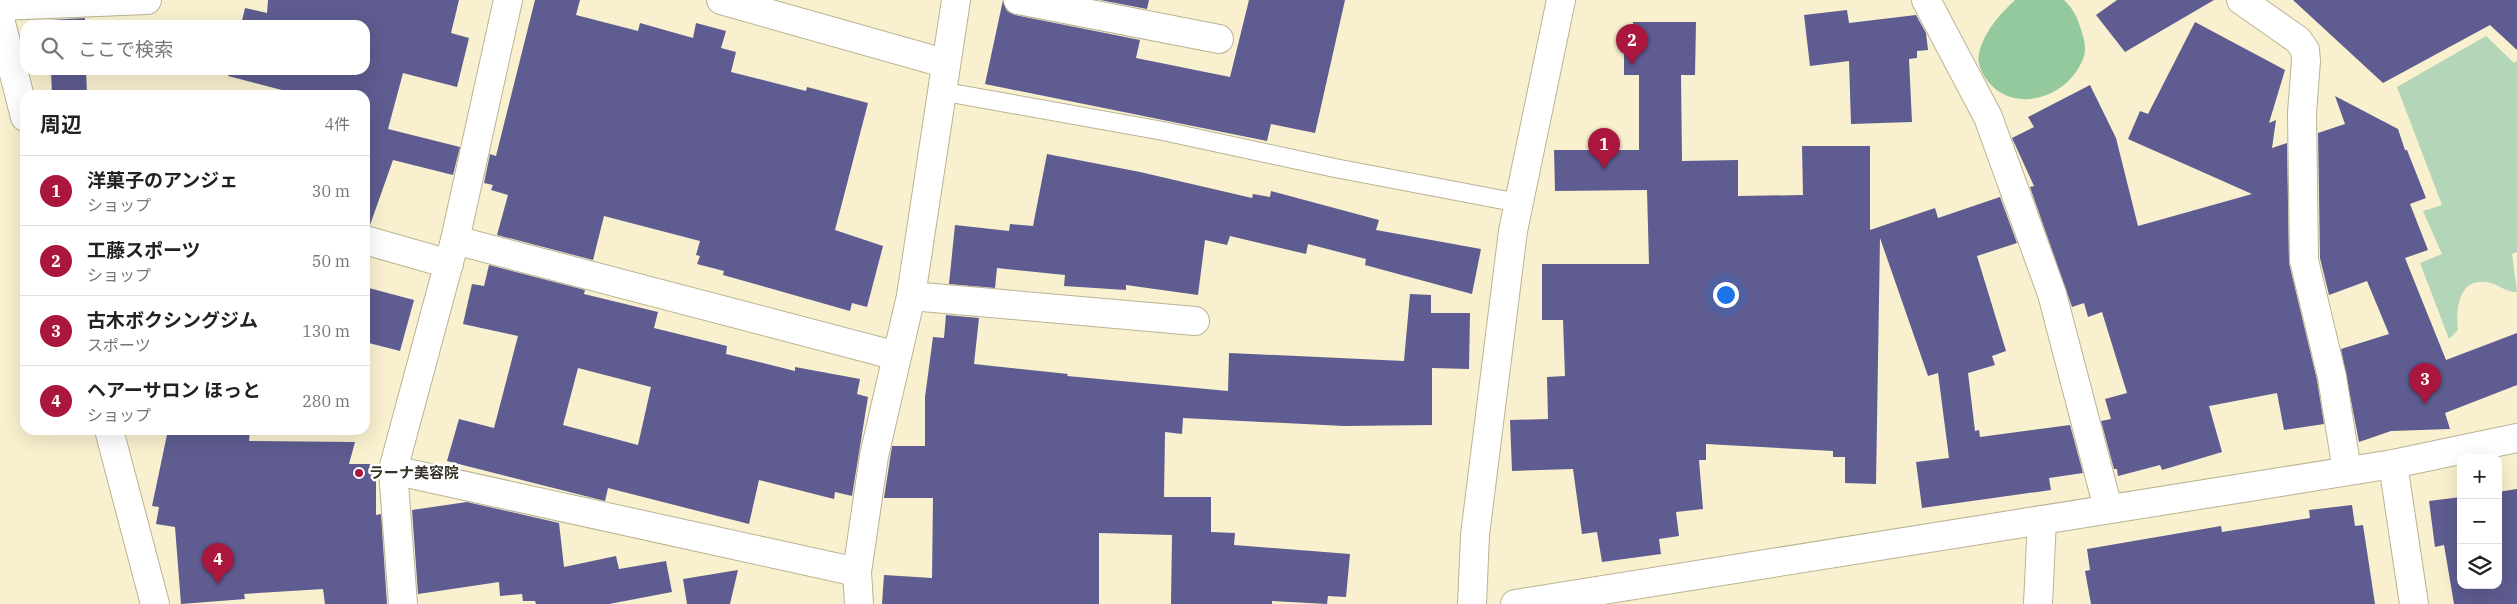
<!DOCTYPE html>
<html lang="ja">
<head>
<meta charset="utf-8">
<style>
	:root { --surface:#fff; --page:#f6f6f6; --text:#222; --muted:#767676; --line:#e0e0e0; --accent:#ab163f }
	body { margin:0; font-family:"IBM Plex Serif","Noto Sans JP",serif; background:var(--page); color:var(--text) }
	.controls { position:absolute; right:15px; bottom:15px; display:grid; overflow:hidden; border-radius:10px; box-shadow:0 5px 20px #0002 }
	.controls button { width:45px; height:45px; display:grid; place-items:center; padding:0; border:0; border-bottom:1px solid var(--line); background:var(--surface); color:var(--text); font:25px sans-serif }
	.you { position:absolute; left:1725px; top:294px; width:18px; height:18px; margin:-12px; border:4px solid #fff; border-radius:50%; background:#1a73e8; box-shadow:0 0 0 8px #1a73e833 }
	.badge { display:grid; place-items:center; width:32px; height:32px; border-radius:50%; background:var(--accent); color:#fff; font-size:16px; font-weight:700 }
	.pin { position:absolute; translate:-50% -41px; filter:drop-shadow(0 1px 2px #0008) }
	.pin::after { content:''; position:absolute; top:26px; width:18px; height:15px; background:inherit; clip-path:polygon(0 0,100% 0,50% 100%) }
	.list { margin:0; padding:0; list-style:none }
	h2 { display:flex; justify-content:space-between; align-items:center; height:65px; margin:0; padding:0 20px; font-size:21px }
	h2 small { font-size:16px; font-weight:400; color:var(--muted) }
	.list li { display:grid; grid-template-columns:32px 1fr auto; gap:15px; align-items:center; box-sizing:border-box; height:70px; padding:0 20px; border-top:1px solid var(--line) }
	.list b { display:block; font-size:19px; white-space:nowrap }
	.list p { margin:0; font-size:16px; white-space:nowrap; color:var(--muted) }
	.list em { font-size:16px; font-style:normal; color:var(--muted) }
	.icon { flex:none; width:28px; height:28px; fill:none; stroke:currentColor; stroke-width:2; stroke-linecap:round; stroke-linejoin:round }
	.map { position:relative; flex:none; width:2517px; height:604px; overflow:hidden }
	.search { position:absolute; background:var(--surface); box-shadow:0 5px 20px #0002; left:20px; top:20px; width:350px; height:55px; display:flex; align-items:center; gap:12px; box-sizing:border-box; padding:0 18px; border-radius:15px; color:var(--muted); font-size:19px }
	.panel { position:absolute; background:var(--surface); box-shadow:0 5px 20px #0002; left:20px; top:90px; width:350px; height:345px; border-radius:15px }
	.map>svg:first-child { display:block }
</style>
</head>
<body>
<div class="map">
<svg width="2517" height="604" viewBox="0 0 2517 604">
	<rect width="100%" height="100%" fill="#f8f0ce"/>
	<path fill="#b3d5b8" d="M2486 36 2514 63 2517 61V252L2512 254 2517 292C2506 292 2501 286 2491 283 2460 275 2455 306 2458 330L2449 339 2420 263 2442 254 2423 211 2442 205 2397 87Z"/>
	<path fill="#93c99d" d="M2015 0H2064C2076 11 2080 25 2084 40 2087 53 2083 61 2076 72 2055 102 2009 111 1986 79 1981 71 1977 63 1979 54 1983 33 2000 14 2015 0Z"/>
	<g fill="#5e5c90" fill-rule="evenodd">
		<path d="M268 0H459L451 33 469 38 457 87 403 73 388 129 460 147 453 175 393 160 370 225H365V95H301L228 76 230 70H365V25H241L245 8 267 13Z"/>
		<path d="M535 0H580L576 15 638 31 640 23 693 38 696 23 726 31 721 48 736 52 731 72 806 91 807 87 868 103 835 230 883 246 867 307 852 303 850 311 723 275 724 271 697 264 700 256 696 255 700 241 604 216 593 260 497 235 508 195 491 190 493 185 484 183 490 154 496 156Z"/>
		<path d="M1003 0 1007 11 1015 15 1140 40 1136 58 1230 77 1249 0H1345L1315 133 1271 124 1267 141 985 84Z"/>
		<path d="M1100 0H1149L1147 9Z"/>
		<path d="M2117 0H2214L2125 52 2096 15Z"/>
		<path d="M2293 0H2517V50L2490 25 2383 83Z"/>
		<path d="M1847 10 1849 23 1916 15 1926 33 1928 50 1917 51V58L1909 59 1912 122 1851 124 1849 61 1810 66 1804 15Z"/>
		<path d="M85 18V25H50V20Z"/>
		<path d="M1633 22H1696L1695 75H1681L1682 161 1738 160V196L1803 195 1802 146H1870V230L1935 208 1938 218 2000 197 2017 243 1977 256 2006 351 1992 356 1995 365 1968 373 1975 431 1979 430 1980 437 2070 425 2083 473 2049 478 2051 490 1922 508 1916 462 1949 458 1938 373 1928 376 1880 238 1876 484 1845 483V457H1833V451L1706 444V460H1699L1703 509 1676 512 1679 536 1659 539 1661 554 1602 562 1597 532 1582 534 1573 469 1512 471 1510 420 1548 419 1547 377 1565 376 1563 320H1542V264H1649L1647 190 1555 191 1554 150H1639V75H1624V41H1633Z"/>
		<path d="M2195 22 2285 70 2269 123 2276 120 2272 148 2287 143 2289 263 2317 380 2324 424 2284 430 2277 393 2209 406 2222 452 2162 470 2160 465 2118 476 2117 469H2114L2101 421 2111 419 2105 399 2127 393 2102 312 2088 317 2084 303 2072 307 2030 187 2034 186 2012 138 2034 127 2028 117 2090 85 2116 138 2138 226 2252 194 2128 139 2140 111 2148 114Z"/>
		<path d="M51 70H86L87 95H52Z"/>
		<path d="M2335 96 2398 129 2405 150H2407L2426 198 2410 204 2428 250 2405 258 2446 360 2517 333V385L2445 413 2450 429 2391 431 2359 442 2341 349 2389 334 2367 281 2329 295 2320 258 2318 133 2345 124Z"/>
		<path d="M1047 154 1140 172 1252 198 1253 194 1270 197 1271 191 1379 220 1376 230 1481 249 1472 294 1365 265 1366 259 1308 244 1306 254 1230 236 1227 245 1205 240 1198 295 1126 285V290L1064 286 1065 275 997 268 995 288 949 284 955 225 1009 231 1010 224 1033 226Z"/>
		<path d="M489 265 585 290 584 294 658 312 654 328 727 346 726 354 795 371V367L860 379 857 394 868 397 852 496 835 492 834 499 759 480 749 524 608 488 605 501 447 461 459 419 494 428 518 336 463 324 472 284 484 286ZM578 368 651 387 638 445 563 425Z"/>
		<path d="M365 287 414 300 400 351 365 342Z"/>
		<path d="M1410 294 1431 295V313H1470L1469 369 1432 368V425L1344 426 1183 418 1182 434 1165 432 1164 497H1211V532L1235 533 1234 545 1350 554 1346 597 1328 596 1327 604 1272 601V604H1171L1172 535 1099 533V604H882L884 575 932 578 933 498H884L892 446H925V397L933 337 944 338 946 315 979 318 974 364 1068 374 1067 376 1228 391 1229 353 1404 361Z"/>
		<path d="M168 430H250L249 441 355 442 349 464H376V515L381 514 387 604H325L323 589 244 594 245 599 181 604 175 527 156 524 159 507 152 506Z"/>
		<path d="M2517 489V604H2454L2444 545 2435 547 2429 501 2461 497V585H2498V492Z"/>
		<path d="M467 502 559 523 564 567 616 556 619 569 666 561 672 592 609 604H536L535 601H523L522 594 500 596 499 582 418 594 412 510Z"/>
		<path d="M2352 505 2355 526 2363 525 2375 604H2091L2085 571 2090 570 2087 549 2221 526 2222 532 2310 518 2309 510Z"/>
		<path d="M738 570 730 604H687L683 579Z"/>
	</g>
	<g fill="none" stroke-linecap="round" stroke-linejoin="round">
		<g stroke="#bbb393" stroke-width="20">
			<path id="service" d="M940 91 1163 131 1335 168 1519 203"/>
		</g>
		<g stroke="#bbb393" stroke-width="30">
			<g id="minor">
				<path d="M721 0 944 63"/>
				<path d="M1018 0 1219 39"/>
				<path d="M1926 0 1988 117 2052 294 2108 508"/>
				<path d="M2241 0 2298 40 2305 50 2306 61 2302 113 2304 260 2332 377 2347 471"/>
				<path d="M0 6 147 0"/>
				<path d="M0 19 25 117"/>
				<path d="M365 240 449 264"/>
				<path d="M455 240 897 356"/>
				<path d="M911 296 1195 321"/>
				<path d="M109 430 155 604"/>
				<path d="M2393 464 2414 604"/>
				<path d="M393 470 857 572"/>
				<path d="M403 604 393 470 455 240 508 0"/>
				<path d="M859 604 857 572 874 456 911 296 956 0"/>
				<path d="M1472 604 1475 535 1513 231 1561 0"/>
				<path d="M1515 604 2393 464 2517 438"/>
				<path d="M2038 604 2042 520"/>
			</g>
		</g>
		<use href="#service" stroke="#fff" stroke-width="18"/>
		<use href="#minor" stroke="#fff" stroke-width="28"/>
	</g>
	<circle fill="#ab163f" stroke="#fff" stroke-width="2" cx="359" cy="473" r="5"/>
	<g text-anchor="middle" stroke-width="5" stroke-linejoin="round" paint-order="stroke">
		<g font-size="15" font-weight="bold" fill="#373427" stroke="#fff" text-anchor="start">
			<text x="369" y="478">ラーナ美容院</text>
		</g>
	</g>
</svg>
<div class="controls">
<button>+</button>
<button>−</button>
<button><svg class="icon" aria-label="layers" viewBox="0 0 24 24"><path d="M12 4l9 5-9 5-9-5zM3 14l9 5 9-5"/></svg></button>
</div>
<div class="you"></div>
<div class="pin badge" style="left:1604px;top:169px">1</div>
<div class="pin badge" style="left:1632px;top:65px">2</div>
<div class="pin badge" style="left:2425px;top:404px">3</div>
<div class="pin badge" style="left:218px;top:584px">4</div>
<div class="search"><svg class="icon" aria-label="search" viewBox="0 0 24 24"><circle cx="10" cy="10" r="6"/><path d="M15 15l6 6"/></svg>ここで検索</div>
<section class="panel">
<h2>周辺<small>4件</small></h2>
<ul class="list">
<li><span class="badge">1</span><div><b>洋菓子のアンジェ</b><p>ショップ</p></div><em>30 m</em></li>
<li><span class="badge">2</span><div><b>工藤スポーツ</b><p>ショップ</p></div><em>50 m</em></li>
<li><span class="badge">3</span><div><b>古木ボクシングジム</b><p>スポーツ</p></div><em>130 m</em></li>
<li><span class="badge">4</span><div><b>ヘアーサロン ほっと</b><p>ショップ</p></div><em>280 m</em></li>
</ul>
</section>
</div>
</body>
</html>
